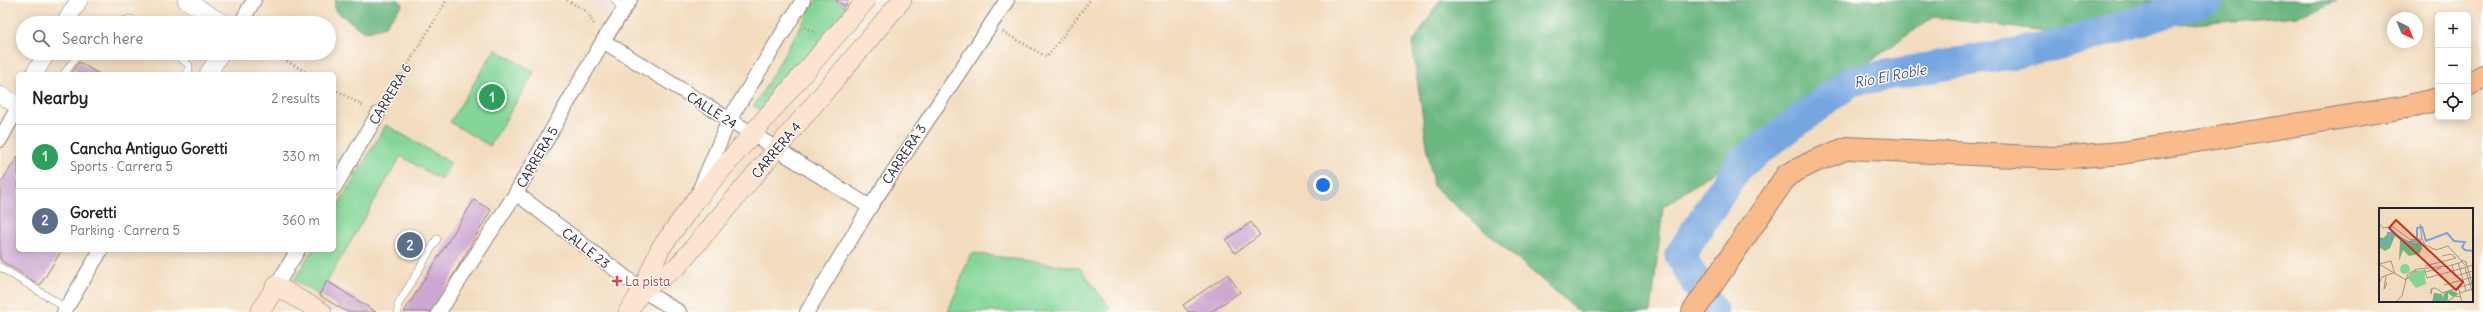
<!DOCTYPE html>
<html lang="en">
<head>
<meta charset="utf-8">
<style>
	:root { --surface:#fff; --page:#f6f6f6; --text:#202124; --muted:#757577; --line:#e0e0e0; --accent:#c8321e }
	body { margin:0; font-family:Delius,sans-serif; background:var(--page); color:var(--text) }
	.controls { position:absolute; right:12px; top:12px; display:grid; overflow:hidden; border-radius:6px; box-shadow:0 2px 10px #0003 }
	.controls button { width:36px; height:36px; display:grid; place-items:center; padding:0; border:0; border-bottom:1px solid var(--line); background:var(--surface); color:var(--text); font:20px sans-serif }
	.compass { position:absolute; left:2387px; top:12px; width:36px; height:36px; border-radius:50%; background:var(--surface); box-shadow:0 2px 10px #0003; rotate:137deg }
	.you { position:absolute; left:1323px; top:185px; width:14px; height:14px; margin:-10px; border:3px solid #fff; border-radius:50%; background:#1a73e8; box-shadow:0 0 0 6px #1a73e833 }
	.badge { display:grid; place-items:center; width:26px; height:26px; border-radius:50%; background:var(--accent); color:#fff; font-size:13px; font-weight:700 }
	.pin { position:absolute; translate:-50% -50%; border:2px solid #fff; box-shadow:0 1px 4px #0006 }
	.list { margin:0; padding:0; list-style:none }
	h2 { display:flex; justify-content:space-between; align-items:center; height:52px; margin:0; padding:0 16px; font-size:17px }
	h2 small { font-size:13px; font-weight:400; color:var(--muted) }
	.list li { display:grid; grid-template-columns:26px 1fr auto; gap:12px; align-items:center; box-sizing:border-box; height:64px; padding:0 16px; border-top:1px solid var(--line) }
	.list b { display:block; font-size:15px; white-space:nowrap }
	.list p { margin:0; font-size:13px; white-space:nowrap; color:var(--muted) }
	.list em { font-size:13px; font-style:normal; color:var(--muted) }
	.icon { flex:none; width:22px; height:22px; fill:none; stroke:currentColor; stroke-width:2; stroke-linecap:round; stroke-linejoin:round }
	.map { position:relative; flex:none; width:2483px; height:312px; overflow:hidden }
	.search { position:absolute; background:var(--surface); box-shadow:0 2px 10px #0003; left:16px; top:16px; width:320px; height:44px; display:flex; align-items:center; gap:10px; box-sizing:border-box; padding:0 14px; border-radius:22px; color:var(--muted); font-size:15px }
	.panel { position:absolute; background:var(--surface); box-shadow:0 2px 10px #0003; left:16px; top:72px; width:320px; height:180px; border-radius:6px }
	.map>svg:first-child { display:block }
</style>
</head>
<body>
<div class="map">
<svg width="2483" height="312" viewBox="0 0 2483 312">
	<rect width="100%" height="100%" fill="#fdfcf7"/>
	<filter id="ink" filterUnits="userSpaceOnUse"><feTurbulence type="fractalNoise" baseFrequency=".025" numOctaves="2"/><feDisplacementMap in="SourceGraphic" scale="8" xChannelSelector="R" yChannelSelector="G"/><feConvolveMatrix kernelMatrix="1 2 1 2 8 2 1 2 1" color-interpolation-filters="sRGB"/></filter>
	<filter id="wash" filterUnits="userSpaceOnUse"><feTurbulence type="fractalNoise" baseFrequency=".012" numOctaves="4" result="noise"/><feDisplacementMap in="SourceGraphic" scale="16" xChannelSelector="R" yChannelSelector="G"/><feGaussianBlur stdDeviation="0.9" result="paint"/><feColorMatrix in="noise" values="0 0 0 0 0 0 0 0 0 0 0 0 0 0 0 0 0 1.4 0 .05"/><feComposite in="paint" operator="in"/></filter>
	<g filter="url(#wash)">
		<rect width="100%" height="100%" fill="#f3dcbe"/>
		<path fill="#f2cfe1" d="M587 0H616L609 13Z"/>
		<g fill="#84d698" stroke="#537c6a">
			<path d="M816 0H835L848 8 762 111 754 106Z"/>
			<path d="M495 49 534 72 490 146 450 122Z"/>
			<path d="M386 125 451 163 441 180 401 156 319 295 294 280 312 250H334V212Z"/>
			<path d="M971 253 1080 268 1110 308 1109 312H948Z"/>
		</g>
		<g fill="#6bb780" stroke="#466c5e">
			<path d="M335 0H399L403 4 385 26 364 32 335 10Z"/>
			<path d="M1440 0H2337L2297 16 2061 34 1933 17 1663 207 1651 312H1579L1433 186 1412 44Z"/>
		</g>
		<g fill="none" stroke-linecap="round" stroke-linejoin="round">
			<path stroke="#76a6e0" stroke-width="31" d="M1713 312 1680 255 1738 166 1851 81 2057 46 2209 0"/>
		</g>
		<g id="blocks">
			<g fill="#cfa8d2">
				<path d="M835 0H849L845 6Z"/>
				<path d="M79 62 99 74H71Z"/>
				<path d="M18 156V250H62L40 285 0 260V184Z"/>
				<path d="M474 200 491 210 432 312H404Z"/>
				<path d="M1251 222 1260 235 1235 253 1226 240Z"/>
				<path d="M1228 274 1240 292 1211 312H1188L1183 305Z"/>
				<path d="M327 281 376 312H347L319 295Z"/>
			</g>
		</g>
	</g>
	<g filter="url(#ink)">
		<use href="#blocks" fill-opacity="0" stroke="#8a7f7c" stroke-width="1"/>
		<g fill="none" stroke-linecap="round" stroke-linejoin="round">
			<g stroke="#8a7f7c" stroke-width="8">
				<g id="service">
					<path d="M615 0 624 11"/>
					<path d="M115 23 131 19 136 23"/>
					<path d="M174 53 189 65 188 74"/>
					<path d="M64 74 79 53"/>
					<path d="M0 267 66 308"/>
					<path d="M398 312V305L437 239"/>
				</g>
			</g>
			<g stroke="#8a7f7c" stroke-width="16">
				<g id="minor">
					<path d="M241 23 254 0"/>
					<path d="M603 41 870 207"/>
					<path d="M0 140 18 107"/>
					<path d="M334 188 378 114"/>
					<path d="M700 189 729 120 803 0"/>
					<path d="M516 193 642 290 679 312"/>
					<path d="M276 286 298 250"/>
					<path d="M64 312 101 250"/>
					<path d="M439 312 516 193 603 41 630 0"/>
					<path d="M807 312 870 207 1007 0"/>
				</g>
			</g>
			<g stroke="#8a7f7c" stroke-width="18">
				<g id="tertiary">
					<path d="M186 0 222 23"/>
					<path d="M65 23 79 0"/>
					<path d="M34 74 47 53"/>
					<path d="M208 74 221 53"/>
					<path d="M0 95 18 105"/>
				</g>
			</g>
			<g stroke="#8a7f7c" stroke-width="20">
				<g id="secondary">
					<path d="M642 290 678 266 902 0"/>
					<path d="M260 312 276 286 322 312"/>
					<path d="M628 312 642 290 660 249 695 201 866 0"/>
				</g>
			</g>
			<g stroke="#8a7f7c" stroke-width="24">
				<g id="primary">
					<path d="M2468 85 2483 76"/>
					<path d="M1693 312 1787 175 1815 161 1848 148 2055 158 2122 153 2406 107 2438 99"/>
				</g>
			</g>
			<g stroke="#8a7f7c" stroke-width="2.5" stroke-dasharray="1 3" stroke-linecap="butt">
				<path d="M567 0 587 12 595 26"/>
				<path d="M805 27 816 33"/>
				<path d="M1003 32 1047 57 1090 0"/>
				<path d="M273 53 309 74"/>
				<path d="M334 89 365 107"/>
				<path d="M385 102 447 0"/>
			</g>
			<use href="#service" stroke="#fff" stroke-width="7"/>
			<use href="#minor" stroke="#fff" stroke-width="14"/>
			<use href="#tertiary" stroke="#fff" stroke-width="17"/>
			<use href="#secondary" stroke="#fde4d1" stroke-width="19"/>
			<use href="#primary" stroke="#fabb8c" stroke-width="22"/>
		</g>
	</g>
	<path fill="#e0444e" stroke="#fdfcf7" stroke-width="1.5" d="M615 275h4v4h4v4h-4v4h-4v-4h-4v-4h4z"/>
	<g text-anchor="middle" stroke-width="3" stroke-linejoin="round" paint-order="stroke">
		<g font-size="13" fill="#22223b" stroke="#fdfcf7">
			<text transform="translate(390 94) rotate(-59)" y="5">CARRERA 6</text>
			<text transform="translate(712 110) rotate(32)" y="5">CALLE 24</text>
			<text transform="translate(776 150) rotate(-50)" y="5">CARRERA 4</text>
			<text transform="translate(904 154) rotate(-57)" y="5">CARRERA 3</text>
			<text transform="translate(537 157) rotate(-60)" y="5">CARRERA 5</text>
			<text transform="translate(586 248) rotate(38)" y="5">CALLE 23</text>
		</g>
		<g font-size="13" fill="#be3a42" stroke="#fdfcf7" text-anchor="start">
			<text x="625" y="286">La pista</text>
		</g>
		<g font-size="14" font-style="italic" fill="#44577d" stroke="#fdfcf7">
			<text transform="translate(1890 76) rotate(-11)" y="5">Río El Roble</text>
		</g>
	</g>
	<g transform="translate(2379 208)">
		<rect width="94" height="94" fill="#f3dcbe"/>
		<path d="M21 61a5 5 0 1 1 10 0a5 5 0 1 1-10 0ZM45 62 47 76 37 80 29 70 36 63Z" fill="#84d698"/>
		<path d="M12 23 25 33 37 35 42 32 43 41 40 46 30 48 24 42 20 53 21 32 16 28 11 40 6 43 0 39V29L4 30ZM72 82 80 86 74 89 69 85V92L66 94H53L55 85 63 86V90L66 84Z" fill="#6bb780"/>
		<path fill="none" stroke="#76a6e0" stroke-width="2" d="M0 34 11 33 9 25H13L29 34 38 33V20L43 19 47 33 68 25 75 33 86 34 83 39 86 42 94 43"/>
		<path fill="none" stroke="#9f928a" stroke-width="1" d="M0 15 4 20 14 19 32 32 43 31 46 37 57 42 69 38 87 58M41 16 43 31M63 48 72 46 77 50M83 52 87 54 94 80M79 55 81 61 94 57M0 56 27 72M0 56 12 53 16 66M73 57 76 68 94 63M46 58 77 50M66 59 83 54 82 52M86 60 94 86M45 61 48 70 81 61 87 83M46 64 62 60M27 71 29 66 37 61M6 74 8 76 5 81 7 68M0 75 3 69 14 65M65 77 94 69M79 79 83 94M53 81 52 86V81H53L54 80H56L60 82M60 82 63 85 94 75M81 85 93 81M17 94 23 88 27 72 32 66 39 61 67 58M68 94 76 88 82 89"/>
		<path fill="#c8321e" fill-opacity="0.15" stroke="#c8321e" stroke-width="2" d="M17 12 84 74 77 82 10 20Z"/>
		<rect width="94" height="94" fill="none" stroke="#22223b" stroke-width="2"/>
	</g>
</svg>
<div class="controls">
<button>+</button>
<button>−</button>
<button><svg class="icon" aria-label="locate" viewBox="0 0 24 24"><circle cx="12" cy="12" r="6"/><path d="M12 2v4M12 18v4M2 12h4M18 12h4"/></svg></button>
</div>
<svg class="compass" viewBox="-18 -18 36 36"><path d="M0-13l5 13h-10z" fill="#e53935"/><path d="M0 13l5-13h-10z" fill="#757577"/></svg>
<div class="you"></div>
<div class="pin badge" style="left:492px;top:97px;background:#2e9e5b">1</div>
<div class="pin badge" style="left:410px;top:245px;background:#5c6f8a">2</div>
<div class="search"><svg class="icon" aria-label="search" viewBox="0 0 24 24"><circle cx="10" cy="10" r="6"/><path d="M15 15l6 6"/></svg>Search here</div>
<section class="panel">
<h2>Nearby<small>2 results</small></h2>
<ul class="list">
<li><span class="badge" style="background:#2e9e5b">1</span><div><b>Cancha Antiguo Goretti</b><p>Sports · Carrera 5</p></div><em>330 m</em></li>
<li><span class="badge" style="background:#5c6f8a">2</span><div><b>Goretti</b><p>Parking · Carrera 5</p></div><em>360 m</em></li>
</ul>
</section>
</div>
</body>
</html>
